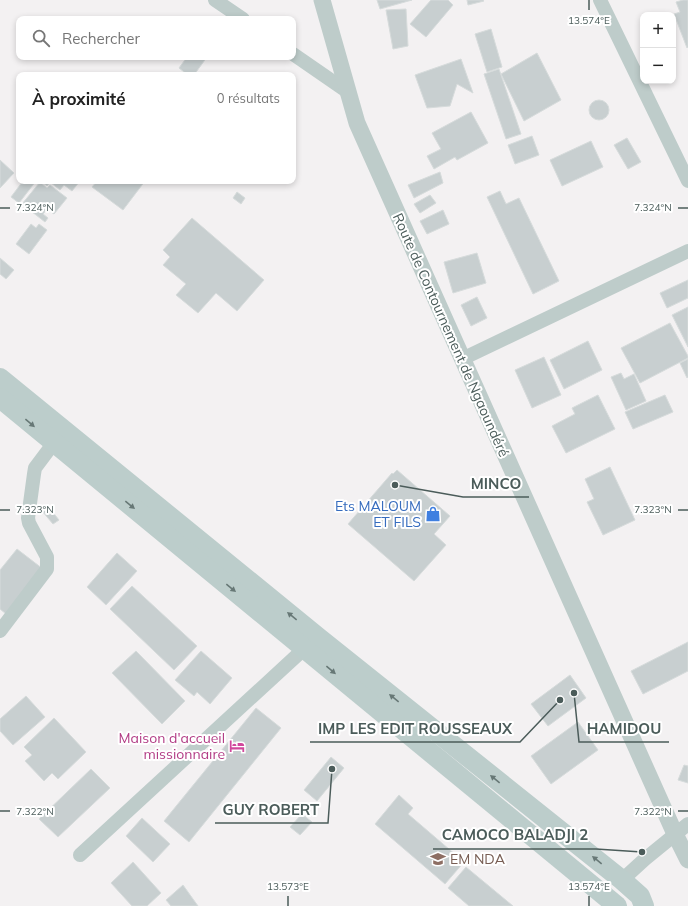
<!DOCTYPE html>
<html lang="fr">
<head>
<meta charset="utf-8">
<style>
	:root { --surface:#fff; --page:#f6f6f6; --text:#222; --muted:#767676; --line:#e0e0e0 }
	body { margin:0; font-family:Mulish,sans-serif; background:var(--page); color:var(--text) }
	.controls { position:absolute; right:12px; top:12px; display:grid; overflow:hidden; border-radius:8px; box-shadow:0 2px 6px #0003 }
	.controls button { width:36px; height:36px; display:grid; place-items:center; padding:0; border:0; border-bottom:1px solid var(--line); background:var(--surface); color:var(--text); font:20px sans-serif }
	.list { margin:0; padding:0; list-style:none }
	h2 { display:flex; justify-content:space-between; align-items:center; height:52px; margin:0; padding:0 16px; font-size:17px }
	h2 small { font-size:13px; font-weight:400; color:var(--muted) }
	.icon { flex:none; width:22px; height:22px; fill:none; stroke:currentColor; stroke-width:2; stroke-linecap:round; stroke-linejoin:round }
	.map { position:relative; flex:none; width:688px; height:906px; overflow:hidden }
	.search { position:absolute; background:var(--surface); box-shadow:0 2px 6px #0003; left:16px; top:16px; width:280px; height:44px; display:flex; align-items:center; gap:10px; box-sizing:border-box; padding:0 14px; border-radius:8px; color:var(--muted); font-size:15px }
	.panel { position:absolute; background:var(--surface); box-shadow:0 2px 6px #0003; left:16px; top:72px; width:280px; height:112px; border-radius:8px }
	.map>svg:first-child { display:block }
</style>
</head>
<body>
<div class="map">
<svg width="688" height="906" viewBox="0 0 688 906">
	<rect width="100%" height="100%" fill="#f3f1f2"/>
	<g fill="#c8cfd0" stroke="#d6dbdb">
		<path d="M377 0H412L380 9Z"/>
		<path d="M431 0H448L453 5 426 37 410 24Z"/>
		<path d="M467 0H483L484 1 468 5Z"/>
		<path d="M683 0H688V47L687 48 674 14 680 12 676 2Z"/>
		<path d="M406 9 408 46 393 49 386 10Z"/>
		<path d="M491 29 502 67 487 72 475 34Z"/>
		<path d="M537 53 561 100 524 121 501 74Z"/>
		<path d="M187 57H207L194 75H188L179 68Z"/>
		<path d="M461 59 473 93 457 84 450 106 427 108 415 75Z"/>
		<path d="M499 69 521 134 506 139 484 74Z"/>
		<circle cx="599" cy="110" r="10"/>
		<path d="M471 112 488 143 457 160 455 157 434 169 427 156 441 149 432 133Z"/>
		<path d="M532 136 539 155 515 164 508 145Z"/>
		<path d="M627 138 641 162 628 169 614 145Z"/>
		<path d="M591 141 603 167 562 186 550 160Z"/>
		<path d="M0 160 14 173 0 188Z"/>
		<path d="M440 172 443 183 414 198 408 185Z"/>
		<path d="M23 181H36L19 203 11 197Z"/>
		<path d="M41 181H80L72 191 64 185 60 190 50 182 47 186Z"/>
		<path d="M97 181H145L123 210 92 187Z"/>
		<path d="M40 182 47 188 50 185 67 198 54 214 47 209 43 214 48 218 45 222 22 204Z"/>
		<path d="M500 191 506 204 519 198 559 281 533 294 487 197Z"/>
		<path d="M237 192 245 198 241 204 233 198Z"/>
		<path d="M430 195 436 203 420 213 414 204Z"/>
		<path d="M443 210 449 224 427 234 420 221Z"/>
		<path d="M192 218 264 280 237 311 216 293 198 313 176 295 186 284 163 265 170 257 163 250Z"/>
		<path d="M31 224 36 228 39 224 47 230 29 254 16 244Z"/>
		<path d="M477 253 486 283 453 293 444 262Z"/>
		<path d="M0 258 14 270 6 279 0 274Z"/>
		<path d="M688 280V298L667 308 660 293Z"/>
		<path d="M477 297 487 318 471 326 461 305Z"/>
		<path d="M688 307V347L672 315Z"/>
		<path d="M670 323 688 356V358L640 383 621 348Z"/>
		<path d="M588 341 602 370 564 389 550 360Z"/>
		<path d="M544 357 561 395 532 408 515 370Z"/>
		<path d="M688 359V377L687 378 680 363Z"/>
		<path d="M621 373 624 379 634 374 646 401 626 410 611 377Z"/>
		<path d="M598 395 615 429 566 453 552 426 575 414 572 408Z"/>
		<path d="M665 395 673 412 633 429 625 412Z"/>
		<path d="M610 467 635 520 603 535 587 502 594 499 585 479Z"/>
		<path d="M397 470 450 516 434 534 446 545 414 581 348 524 392 473 393 474Z"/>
		<path d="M48 506 59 520 53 524 42 511Z"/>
		<path d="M17 549 43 569 6 614 0 609V570Z"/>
		<path d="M117 553 137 571 106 605 87 587Z"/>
		<path d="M132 586 197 646 174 670 110 609Z"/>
		<path d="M688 642V671L643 694 631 671Z"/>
		<path d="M136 651 185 701 162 724 112 673Z"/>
		<path d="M201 651 232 678 210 704 197 692 194 696 175 680Z"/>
		<path d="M570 675 586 698 548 726 531 704Z"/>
		<path d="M26 696 45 717 13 745 0 731V719Z"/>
		<path d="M256 708 281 728 189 842 164 821Z"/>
		<path d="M54 718 86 752 58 779 52 773 44 781 25 761 32 755 24 747Z"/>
		<path d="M578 722 598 750 551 784 531 756Z"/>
		<path d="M331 757 344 768 317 801 304 790Z"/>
		<path d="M684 765 688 766V783L678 780Z"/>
		<path d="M91 769 110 788 58 837 39 819Z"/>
		<path d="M399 795 413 808 408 814 464 862 445 884 375 824Z"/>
		<path d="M302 814 312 822 300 835 290 827Z"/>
		<path d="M142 818 170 844 153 862 126 836Z"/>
		<path d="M133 862 161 893 147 906H132L111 883Z"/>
		<path d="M466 867 513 906H469L448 888Z"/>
		<path d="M183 885 198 906H171L166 900Z"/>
	</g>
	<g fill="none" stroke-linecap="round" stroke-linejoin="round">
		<g stroke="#beccca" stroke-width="14">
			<path d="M215 0 243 19"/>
			<path d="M600 0 688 181"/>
			<path d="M293 54 348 92"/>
			<path d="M462 359 688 251"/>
			<path d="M0 631 47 569V557L29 523 28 518 34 474 35 468 59 436"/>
			<path d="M80 855 305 648 312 643"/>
			<path d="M622 880 645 859 688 824"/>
		</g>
		<path stroke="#beccca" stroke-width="17" d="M322 0 357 123 675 834 688 860"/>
		<g stroke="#bccdcb" stroke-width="20">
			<path d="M0 378 319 638 622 880 640 896 644 906"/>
			<path d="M0 398 617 906"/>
		</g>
	</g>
	<defs><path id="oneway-solid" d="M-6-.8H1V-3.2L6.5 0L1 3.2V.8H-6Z"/></defs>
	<g fill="#677876">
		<use href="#oneway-solid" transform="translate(30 423) rotate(40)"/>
		<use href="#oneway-solid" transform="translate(130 505) rotate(39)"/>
		<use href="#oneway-solid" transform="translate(231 588) rotate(39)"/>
		<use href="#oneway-solid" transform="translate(292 616) rotate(-141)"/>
		<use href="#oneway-solid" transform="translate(331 670) rotate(40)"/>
		<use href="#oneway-solid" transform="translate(394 698) rotate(-141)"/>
		<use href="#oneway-solid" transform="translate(495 779) rotate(-141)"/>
		<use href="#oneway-solid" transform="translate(597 860) rotate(-141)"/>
	</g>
	<path fill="none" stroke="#4b5c5a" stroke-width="1.5" d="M589 0V10M0 208H10M678 208H688M0 510H10M678 510H688M0 811H10M678 811H688M288 896V906M589 896V906"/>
	<defs>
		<g id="shop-bare" transform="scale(1.2)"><path d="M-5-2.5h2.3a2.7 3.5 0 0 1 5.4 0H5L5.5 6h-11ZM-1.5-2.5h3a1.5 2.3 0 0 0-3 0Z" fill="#3f7fe0" stroke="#fff" stroke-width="2.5" paint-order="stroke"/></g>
		<g id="hotel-bare" transform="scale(1.2)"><path d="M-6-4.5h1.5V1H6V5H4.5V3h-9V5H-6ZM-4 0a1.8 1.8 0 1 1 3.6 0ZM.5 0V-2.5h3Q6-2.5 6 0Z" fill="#d1479c" stroke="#fff" stroke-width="2.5" paint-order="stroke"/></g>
		<g id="school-bare" transform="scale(1.2)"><path d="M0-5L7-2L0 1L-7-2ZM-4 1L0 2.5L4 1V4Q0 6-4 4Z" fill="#8d6e63" stroke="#fff" stroke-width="2.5" paint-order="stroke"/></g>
	</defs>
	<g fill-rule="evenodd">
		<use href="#shop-bare" x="433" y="514"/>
		<use href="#hotel-bare" x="237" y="746"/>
		<use href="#school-bare" x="438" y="859"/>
	</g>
	<g text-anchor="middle" stroke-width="4" stroke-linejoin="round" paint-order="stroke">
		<g font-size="14" fill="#4b5c5a" stroke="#fff">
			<text transform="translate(451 335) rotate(66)" y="5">Route de Contournement de Ngaoundéré</text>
		</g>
		<g font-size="14" fill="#366cbe" stroke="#fff" text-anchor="end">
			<text x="421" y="511">Ets MALOUM<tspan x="421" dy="16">ET FILS</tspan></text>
		</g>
		<g font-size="14" fill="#b23c85" stroke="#fff" text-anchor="end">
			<text x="225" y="743">Maison d'accueil<tspan x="225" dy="16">missionnaire</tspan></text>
		</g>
		<g font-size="14" fill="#785e54" stroke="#fff" text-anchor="start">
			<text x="450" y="864">EM NDA</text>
		</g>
	</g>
	<g font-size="10" text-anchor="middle" fill="#4b5c5a" stroke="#fff" stroke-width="4" stroke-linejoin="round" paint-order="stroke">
		<text x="589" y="24">13.574°E</text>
		<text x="35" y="211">7.324°N</text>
		<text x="653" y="211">7.324°N</text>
		<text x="35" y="513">7.323°N</text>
		<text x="653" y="513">7.323°N</text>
		<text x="35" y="815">7.322°N</text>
		<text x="653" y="815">7.322°N</text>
		<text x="288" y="890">13.573°E</text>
		<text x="589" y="890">13.574°E</text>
	</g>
	<path fill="none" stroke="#4b5c5a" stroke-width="1.5" d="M395 485L463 497H529M560 700L520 742H310M574 693L579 742H669M332 769L328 823H215M642 852L596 849H433"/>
	<g fill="#4b5c5a" stroke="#fff" stroke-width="1.5">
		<circle cx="395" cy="485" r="4"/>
		<circle cx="560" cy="700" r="4"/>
		<circle cx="574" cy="693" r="4"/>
		<circle cx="332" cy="769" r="4"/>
		<circle cx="642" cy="852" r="4"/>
	</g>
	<g font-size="15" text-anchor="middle" font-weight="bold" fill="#4b5c5a" stroke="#fff" stroke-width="4" stroke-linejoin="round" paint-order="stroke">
		<text x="496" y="489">MINCO</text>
		<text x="415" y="734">IMP LES EDIT ROUSSEAUX</text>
		<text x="624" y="734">HAMIDOU</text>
		<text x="271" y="815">GUY ROBERT</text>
		<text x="515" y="840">CAMOCO BALADJI 2</text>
	</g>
</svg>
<div class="controls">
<button>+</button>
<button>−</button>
</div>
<div class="search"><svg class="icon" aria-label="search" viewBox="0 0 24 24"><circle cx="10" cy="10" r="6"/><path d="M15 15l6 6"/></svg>Rechercher</div>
<section class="panel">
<h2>À proximité<small>0 résultats</small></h2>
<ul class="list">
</ul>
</section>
</div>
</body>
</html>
